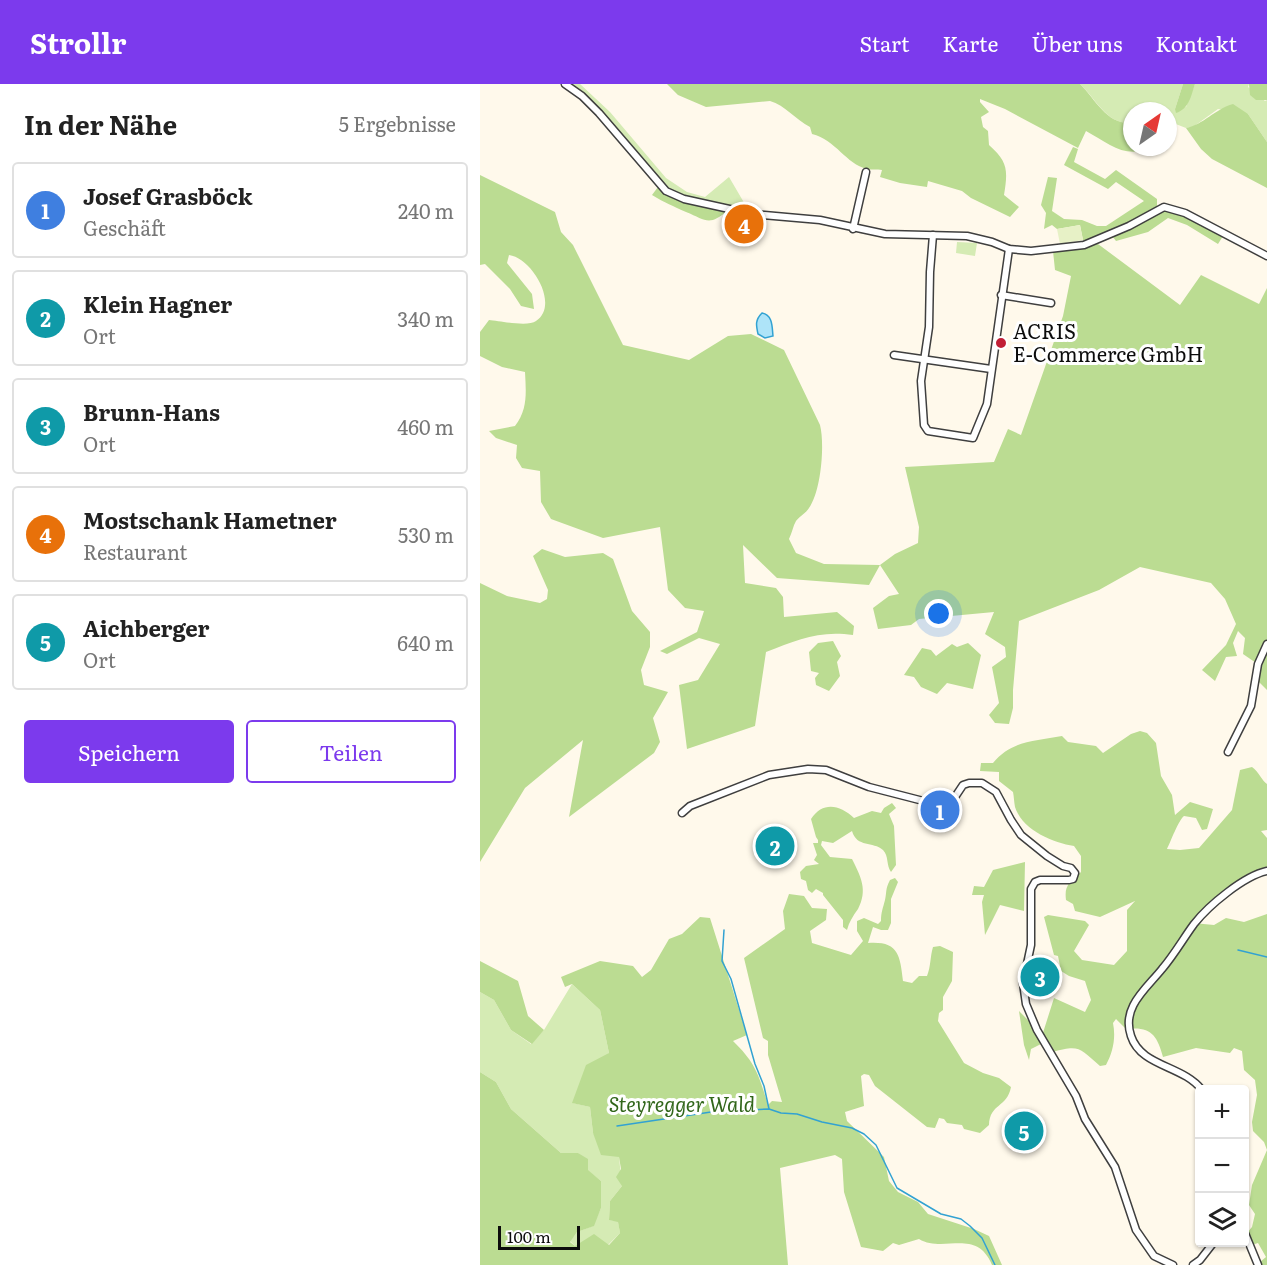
<!DOCTYPE html>
<html lang="de">
<head>
<meta charset="utf-8">
<style>
	:root { --surface:#fff; --page:#f6f6f6; --text:#222; --muted:#767676; --line:#e0e0e0; --accent:#7c3aed }
	body { margin:0; font-family:Literata,serif; background:var(--page); color:var(--text) }
	.controls { position:absolute; right:18px; bottom:18px; display:grid; overflow:hidden; border-radius:6px; box-shadow:0 2px 4px #0004 }
	.controls button { width:54px; height:54px; display:grid; place-items:center; padding:0; border:0; border-bottom:2px solid var(--line); background:var(--surface); color:var(--text); font:30px sans-serif }
	.compass { position:absolute; left:643px; top:18px; width:54px; height:54px; border-radius:50%; background:var(--surface); box-shadow:0 2px 4px #0004; rotate:34deg }
	.scale { position:absolute; left:18px; bottom:15px; width:82px; box-sizing:border-box; padding-left:6px; border:3px solid #0c0c0c; border-top:0; font-size:16px; line-height:21px; white-space:nowrap; color:#0c0c0c; -webkit-text-stroke:4px #fff; paint-order:stroke }
	.you { position:absolute; left:459px; top:530px; width:21px; height:21px; margin:-15px; border:4px solid #fff; border-radius:50%; background:#1a73e8; box-shadow:0 0 0 9px #1a73e833 }
	.badge { display:grid; place-items:center; width:39px; height:39px; border-radius:50%; background:var(--accent); color:#fff; font-size:20px; font-weight:700 }
	.pin { position:absolute; translate:-50% -50%; border:3px solid #fff; box-shadow:0 2px 6px #0006 }
	.list { margin:0; padding:0; list-style:none }
	h2 { display:flex; justify-content:space-between; align-items:center; height:78px; margin:0; padding:0 24px; font-size:26px }
	h2 small { font-size:20px; font-weight:400; color:var(--muted) }
	.list li { display:grid; grid-template-columns:39px 1fr auto; gap:18px; align-items:center; box-sizing:border-box; height:96px; margin:0 12px 12px; padding:0 12px; border:2px solid var(--line); border-radius:6px }
	.list b { display:block; font-size:22px; white-space:nowrap }
	.list p { margin:0; font-size:20px; white-space:nowrap; color:var(--muted) }
	.list em { font-size:20px; font-style:normal; color:var(--muted) }
	.actions { display:flex; gap:12px; padding:18px 24px }
	.actions a { flex:1; padding:14px 0; border:2px solid var(--accent); border-radius:6px; text-align:center; font-size:21px; color:var(--accent) }
	.actions .main { background:var(--accent); color:#fff }
	.icon { flex:none; width:33px; height:33px; fill:none; stroke:currentColor; stroke-width:2; stroke-linecap:round; stroke-linejoin:round }
	.map { position:relative; flex:none; width:787px; height:1181px; overflow:hidden }
	header { display:flex; align-items:center; gap:36px; box-sizing:border-box; height:84px; padding:0 30px; background:var(--accent); color:#fff }
	header strong { font-size:28px }
	nav { display:flex; gap:33px; margin-inline-start:auto; font-size:21px }
	main { display:flex }
	aside { flex:1; background:var(--surface) }
	.map>svg:first-child { display:block }
</style>
</head>
<body>
<header>
<strong>Strollr</strong>
<nav><a>Start</a><a>Karte</a><a>Über uns</a><a>Kontakt</a></nav>
</header>
<main>
<aside>
<h2>In der Nähe<small>5 Ergebnisse</small></h2>
<ul class="list">
<li><span class="badge" style="background:#3f7fe0">1</span><div><b>Josef Grasböck</b><p>Geschäft</p></div><em>240 m</em></li>
<li><span class="badge" style="background:#0f9aa8">2</span><div><b>Klein Hagner</b><p>Ort</p></div><em>340 m</em></li>
<li><span class="badge" style="background:#0f9aa8">3</span><div><b>Brunn-Hans</b><p>Ort</p></div><em>460 m</em></li>
<li><span class="badge" style="background:#e8710a">4</span><div><b>Mostschank Hametner</b><p>Restaurant</p></div><em>530 m</em></li>
<li><span class="badge" style="background:#0f9aa8">5</span><div><b>Aichberger</b><p>Ort</p></div><em>640 m</em></li>
</ul>
<div class="actions"><a class="main">Speichern</a><a>Teilen</a></div>
</aside>
<div class="map">
<svg width="787" height="1181" viewBox="0 0 787 1181">
	<rect width="100%" height="100%" fill="#fff9eb"/>
	<g fill="#d5ebb4">
		<path d="M88 0H100L130 28 186 94 207 108 225 113 249 93 266 122 265 126 204 114 188 107Z"/>
		<path d="M600 0H703L695 25 706 23 715 0H769L768 3 785 17 787 16V58L768 30 738 25 713 43 706 44 688 37V27H652V39C627 41 617 16 600 0Z"/>
		<path d="M477 158 497 159 495 172 476 169Z"/>
		<path d="M92 900 120 926 129 969 93 1019 110 1023 113 1049 139 1073 142 1102 130 1117 129 1136 138 1137 140 1149 128 1161 95 1162 90 1157 97 1148 113 1142 121 1124V1097L107 1086 98 1069H81L31 1025 16 998 0 988V908L14 916 31 946 51 960 64 946Z"/>
	</g>
	<g fill="#bbdc92">
		<path d="M187 0H600C616 16 627 41 652 39V63H673C645 76 630 60 606 47L598 64 525 25 500 15V18L509 28 501 33 503 43 508 47 509 61C528 78 528 86 524 111L539 123 530 133 491 114 482 107 448 97 447 103 420 99 400 93 402 86C397 85 392 86 387 85 366 80 356 56 332 50L330 43C316 36 305 21 290 17L226 23 198 11Z"/>
		<path d="M703 0H715C711 12 709 25 696 29L695 25Z"/>
		<path d="M769 0H787V16H776L770 11Z"/>
		<path d="M753 20 768 30 787 58V104L732 75 721 65 706 44C723 41 735 25 753 20Z"/>
		<path d="M593 63 598 65 594 78 625 95 636 86 677 115V123L682 127H693L743 152 738 160 707 141 688 134 668 148 636 157 630 149 607 158 603 156 600 141 577 145 572 141 564 145 566 129 561 121 568 93 577 94 572 127 584 135 602 136 617 142H626L664 117 636 98 628 105 584 81Z"/>
		<path d="M0 91 75 128 81 148 93 161 143 261 209 276 248 252 271 250 304 266 340 341C345 361 341 407 329 424 326 429 320 432 316 437 313 442 312 449 309 455L316 469 344 480 400 481 415 470 438 459 439 443 425 383 514 378 528 345 541 351 583 232 591 192 575 186 573 167 618 160 700 221 721 191 779 220 787 204V606L779 598H776L779 581 763 570 765 554 758 547 753 559 757 572 746 573 735 597 722 586 746 561 756 540 745 515 731 499 660 483 619 506 539 537 533 606V624L529 640 515 639 509 631 519 619 512 583 526 573 525 563 505 550 514 528 439 535 431 541 398 545 393 524 409 512 419 510 400 481 389 501 297 494 263 461 265 499 296 504 303 513 304 533 357 528 374 542 373 551C339 546 317 556 286 568L275 642 207 665 199 601 218 596 240 560 219 554 187 570 180 567 217 548 224 527 205 524 188 506 180 443 123 454 71 435 61 418 60 387 42 384 36 374 37 361 16 354 9 347 35 342C48 325 46 308 45 288L22 283 0 272V248L9 236C20 237 48 243 56 237 80 221 52 174 29 171L27 179 52 210 54 225 41 222 30 205 5 180 0 181Z"/>
		<path d="M178 103C197 120 225 121 248 126 229 143 226 136 206 128 193 122 185 119 172 111Z"/>
		<path d="M62 465 85 473 123 469 133 475 152 527 170 548V563L161 586 164 601 188 608 173 634 180 658 174 669 89 733 103 656 45 704 0 778V499L27 512 60 519 67 515 68 506 53 472Z"/>
		<path d="M353 557 361 572 357 578 360 592 349 607 336 601 335 594 339 589 331 587 329 568 338 559Z"/>
		<path d="M488 559 501 571 493 605 467 599 457 610 441 603 434 593 424 591 442 564 451 566 456 572 472 560 477 563Z"/>
		<path d="M660 647 667 649 676 659 681 692 692 711 695 731 710 718 733 725 727 745 722 746 716 734 704 732C698 737 691 757 687 765L700 766 719 764 752 726 760 686 772 683C779 688 782 697 787 700V746L781 747 787 754V784C762 790 730 819 713 839L734 841 746 834 764 838 787 830V1181H781L780 1178 786 1173 778 1159 772 1161 767 1149 772 1143 775 1130 769 1121 772 1101 787 1066 784 1058 773 1047 772 1038 777 1011 775 996 764 986 762 967 754 964 750 969 716 964 683 973C677 951 671 942 646 945L636 935 633 939C636 954 633 968 626 981L620 982C600 965 600 960 573 968L567 956 563 955 561 960 551 965 549 976 544 961 539 927 550 938 561 955 574 914 605 928 611 916 605 897 589 892 581 887 578 872 574 871 564 833 568 831 605 837 609 841 594 867 602 876 634 881 647 867V826L655 817 620 833 595 827 593 820 586 816C584 801 590 798 601 788V772L594 762C573 759 542 746 535 723 534 718 534 713 533 708L519 697V688L500 687 501 679H513C532 656 556 657 582 652L588 658 616 662 623 669 651 650Z"/>
		<path d="M412 719 416 724 409 730 414 742 416 781 411 788C406 781 409 772 403 766 393 757 377 764 372 747L353 759 342 757 341 761 350 773 372 775C381 793 388 806 378 825 373 832 369 838 367 846L363 843V836L343 811V809L336 805 332 809 328 806 326 797 321 795 320 788 326 782 339 780 334 776 337 771 333 759H338V756L336 753 331 735C343 717 360 721 374 734L392 727 401 729 404 724Z"/>
		<path d="M545 778 544 827 520 821 505 851 502 818 504 811H492L494 802 504 803 513 786Z"/>
		<path d="M415 794 418 798 411 815V839L408 846H401L393 843 388 859C418 857 420 870 423 897L432 899 439 892H447C451 882 450 873 453 863L460 862 473 868 472 897 463 913V926L459 929 458 937 484 979 503 989 519 994 531 1003C527 1024 510 1019 509 1041L500 1049 484 1045 482 1041 467 1039 464 1035 459 1034 455 1044 447 1043 395 1002 389 991 384 990 381 992 384 1022 365 1028 367 1037 404 1073 409 1097 418 1108 438 1118 448 1130 494 1145 509 1152 522 1181H512C496 1143 464 1170 439 1155L419 1161 413 1159 403 1167 381 1163 364 1108 362 1075 355 1071 300 1084 308 1181H0V988L16 998 31 1025 81 1069H98L108 1075V1086L121 1097V1124L114 1142 97 1148 90 1158 95 1162 114 1150 129 1161 140 1149 138 1138 129 1136 130 1117 142 1102 136 1093 141 1085 139 1073 121 1071 113 1049 110 1023 92 1019 106 981 129 969 120 926 92 900 85 903 81 893 120 877 153 882 162 893 171 886 189 855 202 850 220 833 230 834 267 951 253 957C276 979 279 992 288 1021L292 1017 302 1018 288 971V957L283 954 264 874 305 845 303 827 309 810 324 812 332 824 347 825 346 836 330 847 332 859 371 871 383 857 377 847V837L384 834 398 840 401 837C401 828 403 824 405 816 407 807 405 806 410 796Z"/>
		<path d="M0 877 38 897 48 932 64 946 52 960 31 946 14 916 0 908Z"/>
	</g>
	<path fill="#e7f1c6" d="M600 141 603 156 580 160 577 145Z"/>
	<path fill="#aee4f8" stroke="#32a2d2" stroke-width="1.5" d="M282 229C293 231 292 243 293 252L285 254 278 250C276 241 275 236 282 229Z"/>
	<g fill="none" stroke-linecap="round" stroke-linejoin="round">
		<g stroke="#32a2d2" stroke-width="1.5">
			<path d="M244 846 242 877 251 895 275 980 284 1002 289 1025"/>
			<path d="M758 866 787 873"/>
			<path d="M137 1042 231 1028 289 1025 301 1029 317 1030 342 1038 372 1044 384 1050 396 1061 417 1104 461 1130 481 1135 490 1142 502 1154 515 1181"/>
		</g>
		<g stroke="#3f3f3f" stroke-width="9">
			<g id="street">
				<path d="M85 0 102 12 119 29 186 107 204 115 272 130 340 136 405 150 487 152 512 158 529 165 551 167 604 161 649 142 684 123 705 129 787 172"/>
				<path d="M373 145 386 88"/>
				<path d="M453 151 450 188 449 243 441 297 444 341 448 347 493 354 507 320 529 165"/>
				<path d="M521 211 571 219"/>
				<path d="M414 271 511 285"/>
				<path d="M748 668 771 622 778 580 787 560"/>
				<path d="M202 729 210 722 289 691 328 685 346 686 389 703 455 720H463L473 716 483 701 489 699H502L516 708 531 736 541 751 567 772 583 782 591 784 595 789 593 795 589 796H560L555 798 551 805V861L543 899 546 920 557 946 596 1012 605 1035 635 1083 656 1146 674 1172 693 1181"/>
				<path d="M722 1006C703 981 661 983 651 952 641 923 667 904 682 885 694 871 703 855 714 840 729 821 764 792 787 787"/>
				<path d="M764 1147 778 1181"/>
				<path d="M713 1181 720 1176 734 1158"/>
			</g>
		</g>
		<use href="#street" stroke="#fff" stroke-width="6"/>
	</g>
	<circle fill="#c11f36" stroke="#fff" stroke-width="2" cx="521" cy="259" r="6"/>
	<g text-anchor="middle" stroke-width="6" stroke-linejoin="round" paint-order="stroke">
		<g font-size="20" fill="#0c0c0c" stroke="#fff" text-anchor="start">
			<text x="533" y="255">ACRIS<tspan x="533" dy="23">E-Commerce GmbH</tspan></text>
		</g>
		<g font-size="20" font-style="italic" fill="#31661a" stroke="#fff">
			<text x="202" y="1028">Steyregger Wald</text>
		</g>
	</g>
</svg>
<div class="controls">
<button>+</button>
<button>−</button>
<button><svg class="icon" aria-label="layers" viewBox="0 0 24 24"><path d="M12 4l9 5-9 5-9-5zM3 14l9 5 9-5"/></svg></button>
</div>
<svg class="compass" viewBox="-18 -18 36 36"><path d="M0-13l5 13h-10z" fill="#e53935"/><path d="M0 13l5-13h-10z" fill="#767676"/></svg>
<div class="scale">100 m</div>
<div class="you"></div>
<div class="pin badge" style="left:460px;top:726px;background:#3f7fe0">1</div>
<div class="pin badge" style="left:295px;top:762px;background:#0f9aa8">2</div>
<div class="pin badge" style="left:560px;top:893px;background:#0f9aa8">3</div>
<div class="pin badge" style="left:264px;top:140px;background:#e8710a">4</div>
<div class="pin badge" style="left:544px;top:1047px;background:#0f9aa8">5</div>
</div>
</main>
</body>
</html>
